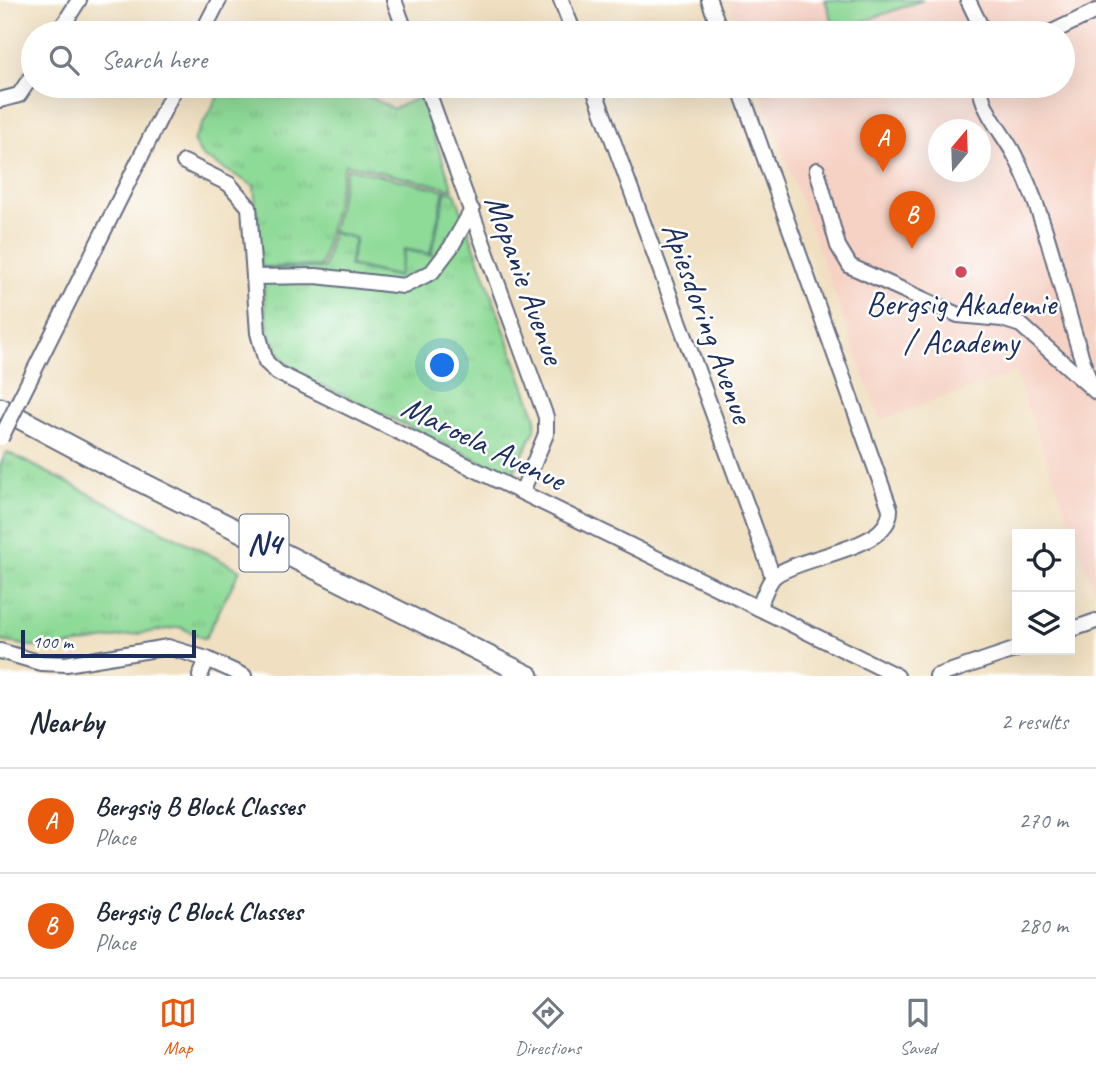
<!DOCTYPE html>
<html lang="en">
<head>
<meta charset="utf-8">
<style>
	:root { --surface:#fff; --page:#f2f2f3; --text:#1f2937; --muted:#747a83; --line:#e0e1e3; --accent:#ea580c }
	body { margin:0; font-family:Caveat,sans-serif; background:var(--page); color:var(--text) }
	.controls { position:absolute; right:21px; bottom:21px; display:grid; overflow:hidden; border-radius:0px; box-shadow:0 7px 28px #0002 }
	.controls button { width:63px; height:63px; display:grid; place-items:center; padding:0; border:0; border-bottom:2px solid var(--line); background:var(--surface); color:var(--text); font:35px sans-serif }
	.compass { position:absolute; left:928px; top:119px; width:63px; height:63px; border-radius:50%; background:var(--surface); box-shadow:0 7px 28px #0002; rotate:19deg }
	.scale { position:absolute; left:21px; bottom:18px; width:175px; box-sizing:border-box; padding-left:7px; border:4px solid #1b2f5e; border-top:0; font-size:19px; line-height:24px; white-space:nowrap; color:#1b2f5e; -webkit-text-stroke:5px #fff; paint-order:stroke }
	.you { position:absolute; left:443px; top:366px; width:24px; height:24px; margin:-18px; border:5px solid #fff; border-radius:50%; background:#1a73e8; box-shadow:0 0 0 10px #1a73e833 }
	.badge { display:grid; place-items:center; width:46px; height:46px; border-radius:50%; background:var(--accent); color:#fff; font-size:23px; font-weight:700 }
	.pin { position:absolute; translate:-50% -58px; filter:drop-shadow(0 2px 4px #0008) }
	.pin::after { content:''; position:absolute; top:37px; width:24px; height:21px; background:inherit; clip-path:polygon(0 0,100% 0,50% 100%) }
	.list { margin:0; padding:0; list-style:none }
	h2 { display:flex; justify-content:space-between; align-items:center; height:91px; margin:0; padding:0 28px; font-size:30px }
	h2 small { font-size:23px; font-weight:400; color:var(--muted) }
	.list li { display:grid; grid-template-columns:46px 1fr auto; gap:21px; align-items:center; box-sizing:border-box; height:105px; padding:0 28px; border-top:2px solid var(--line) }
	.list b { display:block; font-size:26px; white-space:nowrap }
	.list p { margin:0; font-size:23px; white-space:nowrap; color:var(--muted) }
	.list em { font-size:23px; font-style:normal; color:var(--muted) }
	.icon { flex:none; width:38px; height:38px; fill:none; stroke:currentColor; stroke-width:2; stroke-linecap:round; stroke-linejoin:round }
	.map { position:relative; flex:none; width:1096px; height:676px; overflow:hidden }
	.search { position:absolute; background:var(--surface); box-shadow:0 7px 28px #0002; left:21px; right:21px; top:21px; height:77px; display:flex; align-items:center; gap:18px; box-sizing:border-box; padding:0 24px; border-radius:38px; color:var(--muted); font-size:26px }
	.sheet { height:301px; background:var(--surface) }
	nav { display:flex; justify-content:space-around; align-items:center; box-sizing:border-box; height:98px; border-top:2px solid var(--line); background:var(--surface); font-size:19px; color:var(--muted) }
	nav a { display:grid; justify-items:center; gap:4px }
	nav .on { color:var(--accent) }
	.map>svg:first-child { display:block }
</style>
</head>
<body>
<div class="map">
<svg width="1096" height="676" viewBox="0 0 1096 676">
	<defs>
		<pattern id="grass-tufts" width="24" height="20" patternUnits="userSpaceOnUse" patternTransform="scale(1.75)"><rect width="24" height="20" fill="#8eda97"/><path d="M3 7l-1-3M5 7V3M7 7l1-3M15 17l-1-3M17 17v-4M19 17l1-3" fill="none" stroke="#7abb85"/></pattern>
	</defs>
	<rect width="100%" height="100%" fill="#fff"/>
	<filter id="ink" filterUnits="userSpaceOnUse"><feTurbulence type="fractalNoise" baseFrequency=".0143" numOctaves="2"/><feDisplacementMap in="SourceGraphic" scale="14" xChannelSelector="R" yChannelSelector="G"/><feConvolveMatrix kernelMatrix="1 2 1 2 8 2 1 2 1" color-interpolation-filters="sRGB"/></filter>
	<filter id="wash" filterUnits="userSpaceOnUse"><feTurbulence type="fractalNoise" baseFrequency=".00686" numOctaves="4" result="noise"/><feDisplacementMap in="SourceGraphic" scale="28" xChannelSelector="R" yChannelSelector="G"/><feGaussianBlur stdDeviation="1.57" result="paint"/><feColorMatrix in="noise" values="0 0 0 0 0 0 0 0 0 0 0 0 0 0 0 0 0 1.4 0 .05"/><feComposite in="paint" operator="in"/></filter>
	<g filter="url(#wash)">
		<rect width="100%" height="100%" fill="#f0e0c1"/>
		<path fill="#f6d2c4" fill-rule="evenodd" d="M728 0H1096V594L1015 373 880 420 759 86H1063V33H740ZM939 130H981V172H939Z"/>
		<g fill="url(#grass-tufts)" stroke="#54847a" stroke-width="2">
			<path d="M224 86H349L393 109 420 97 453 189 345 164 321 266 261 267 254 186 202 156 193 141Z"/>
			<path d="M446 190 455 193 536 418 535 430 512 476 294 372C262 338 266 314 262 269L324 268 332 233 355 238 349 266 398 277 405 250 431 255Z"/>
			<path d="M7 452 240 570 205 639 180 627 48 649 0 641V465Z"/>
		</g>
		<g fill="#8eda97" stroke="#54847a" stroke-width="2">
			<path d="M825 0H923L836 31Z"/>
			<path d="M347 168 444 190 430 254 404 249 398 276 350 265 356 238 332 232Z"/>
		</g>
	</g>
	<g filter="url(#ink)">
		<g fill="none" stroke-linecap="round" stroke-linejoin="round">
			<g stroke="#666d81" stroke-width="18">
				<g id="minor">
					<path d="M394 0 406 33"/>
					<path d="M561 0 574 33"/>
					<path d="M709 0 721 33"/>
					<path d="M968 0 984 33"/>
					<path d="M58 33 79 0"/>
					<path d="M202 33 219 0"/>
					<path d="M1050 33 1096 11"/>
					<path d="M426 86 546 417V434L522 492"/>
					<path d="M593 86 773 577"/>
					<path d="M739 86 890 509C891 550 806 554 776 575 768 580 763 599 758 608"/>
					<path d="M980 86C982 110 1002 132 1013 152 1052 225 1062 308 1091 385"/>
					<path d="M0 100 19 95 33 74"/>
					<path d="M184 162 229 184 249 207 258 333 266 362 278 373 897 676"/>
					<path d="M817 170 838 246 850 266 958 315 1002 319 1021 325 1096 392"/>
					<path d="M254 277 316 276 404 286 432 272 451 247 472 210"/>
					<path d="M20 399 176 86"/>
					<path d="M1070 630 1096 621"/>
					<path d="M0 651 41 663 66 664 168 647 207 659 244 676"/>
					<path d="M200 676 207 659"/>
					<path d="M937 676 1017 649"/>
				</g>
			</g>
			<g stroke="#666d81" stroke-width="23">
				<path id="highway" d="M0 408 105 464 529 676"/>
			</g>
			<use href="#minor" stroke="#fff" stroke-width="14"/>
			<use href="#highway" stroke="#fff" stroke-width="19"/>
			<g stroke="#666d81" stroke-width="18" stroke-linecap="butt">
				<path id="minor-bridge" d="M1 438 20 399"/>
			</g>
			<use href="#minor-bridge" stroke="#fff" stroke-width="14"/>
		</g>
	</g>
	<circle fill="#d1495b" stroke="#fff" stroke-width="2.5" cx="961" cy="272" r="7"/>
	<g text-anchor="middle" stroke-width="5" stroke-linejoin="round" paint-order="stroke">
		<rect fill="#fff" stroke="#5f6d8e" stroke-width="2" x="239.5" y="514.5" width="49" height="57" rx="5"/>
		<g font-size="32" font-weight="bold" fill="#1b2f5e">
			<text x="264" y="554">N4</text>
		</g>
		<g font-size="33" fill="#1b2f5e" stroke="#fff">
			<text transform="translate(526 279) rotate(70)" y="12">Mopanie Avenue</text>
			<text transform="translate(709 322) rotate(70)" y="12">Apiesdoring Avenue</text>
			<text transform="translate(484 442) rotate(26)" y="12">Maroela Avenue</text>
		</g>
		<g font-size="33" fill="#1b2f5e" stroke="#fff">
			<text x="961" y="315">Bergsig Akademie<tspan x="961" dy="38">/ Academy</tspan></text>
		</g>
	</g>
</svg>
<div class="controls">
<button><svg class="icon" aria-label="locate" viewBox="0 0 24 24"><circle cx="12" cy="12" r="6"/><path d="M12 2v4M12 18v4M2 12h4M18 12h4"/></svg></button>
<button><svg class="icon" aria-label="layers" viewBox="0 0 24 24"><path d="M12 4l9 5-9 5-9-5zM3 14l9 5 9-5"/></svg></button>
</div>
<svg class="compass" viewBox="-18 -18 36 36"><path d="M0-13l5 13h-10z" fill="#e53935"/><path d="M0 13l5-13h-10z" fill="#747a83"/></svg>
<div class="scale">100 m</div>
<div class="you"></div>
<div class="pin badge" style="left:883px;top:172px">A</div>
<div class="pin badge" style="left:912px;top:249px">B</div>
<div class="search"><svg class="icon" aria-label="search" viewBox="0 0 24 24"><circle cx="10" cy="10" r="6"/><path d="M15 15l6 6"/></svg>Search here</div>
</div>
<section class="sheet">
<h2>Nearby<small>2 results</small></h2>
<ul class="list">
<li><span class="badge">A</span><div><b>Bergsig B Block Classes</b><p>Place</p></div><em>270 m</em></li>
<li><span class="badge">B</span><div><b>Bergsig C Block Classes</b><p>Place</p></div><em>280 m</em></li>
</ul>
</section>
<nav>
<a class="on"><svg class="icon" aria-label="map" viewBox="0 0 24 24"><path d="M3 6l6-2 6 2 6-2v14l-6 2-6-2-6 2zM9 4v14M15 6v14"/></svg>Map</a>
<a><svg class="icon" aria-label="directions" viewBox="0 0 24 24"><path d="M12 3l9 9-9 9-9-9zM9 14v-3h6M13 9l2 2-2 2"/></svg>Directions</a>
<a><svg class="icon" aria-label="saved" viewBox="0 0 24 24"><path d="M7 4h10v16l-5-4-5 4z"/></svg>Saved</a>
</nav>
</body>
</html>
